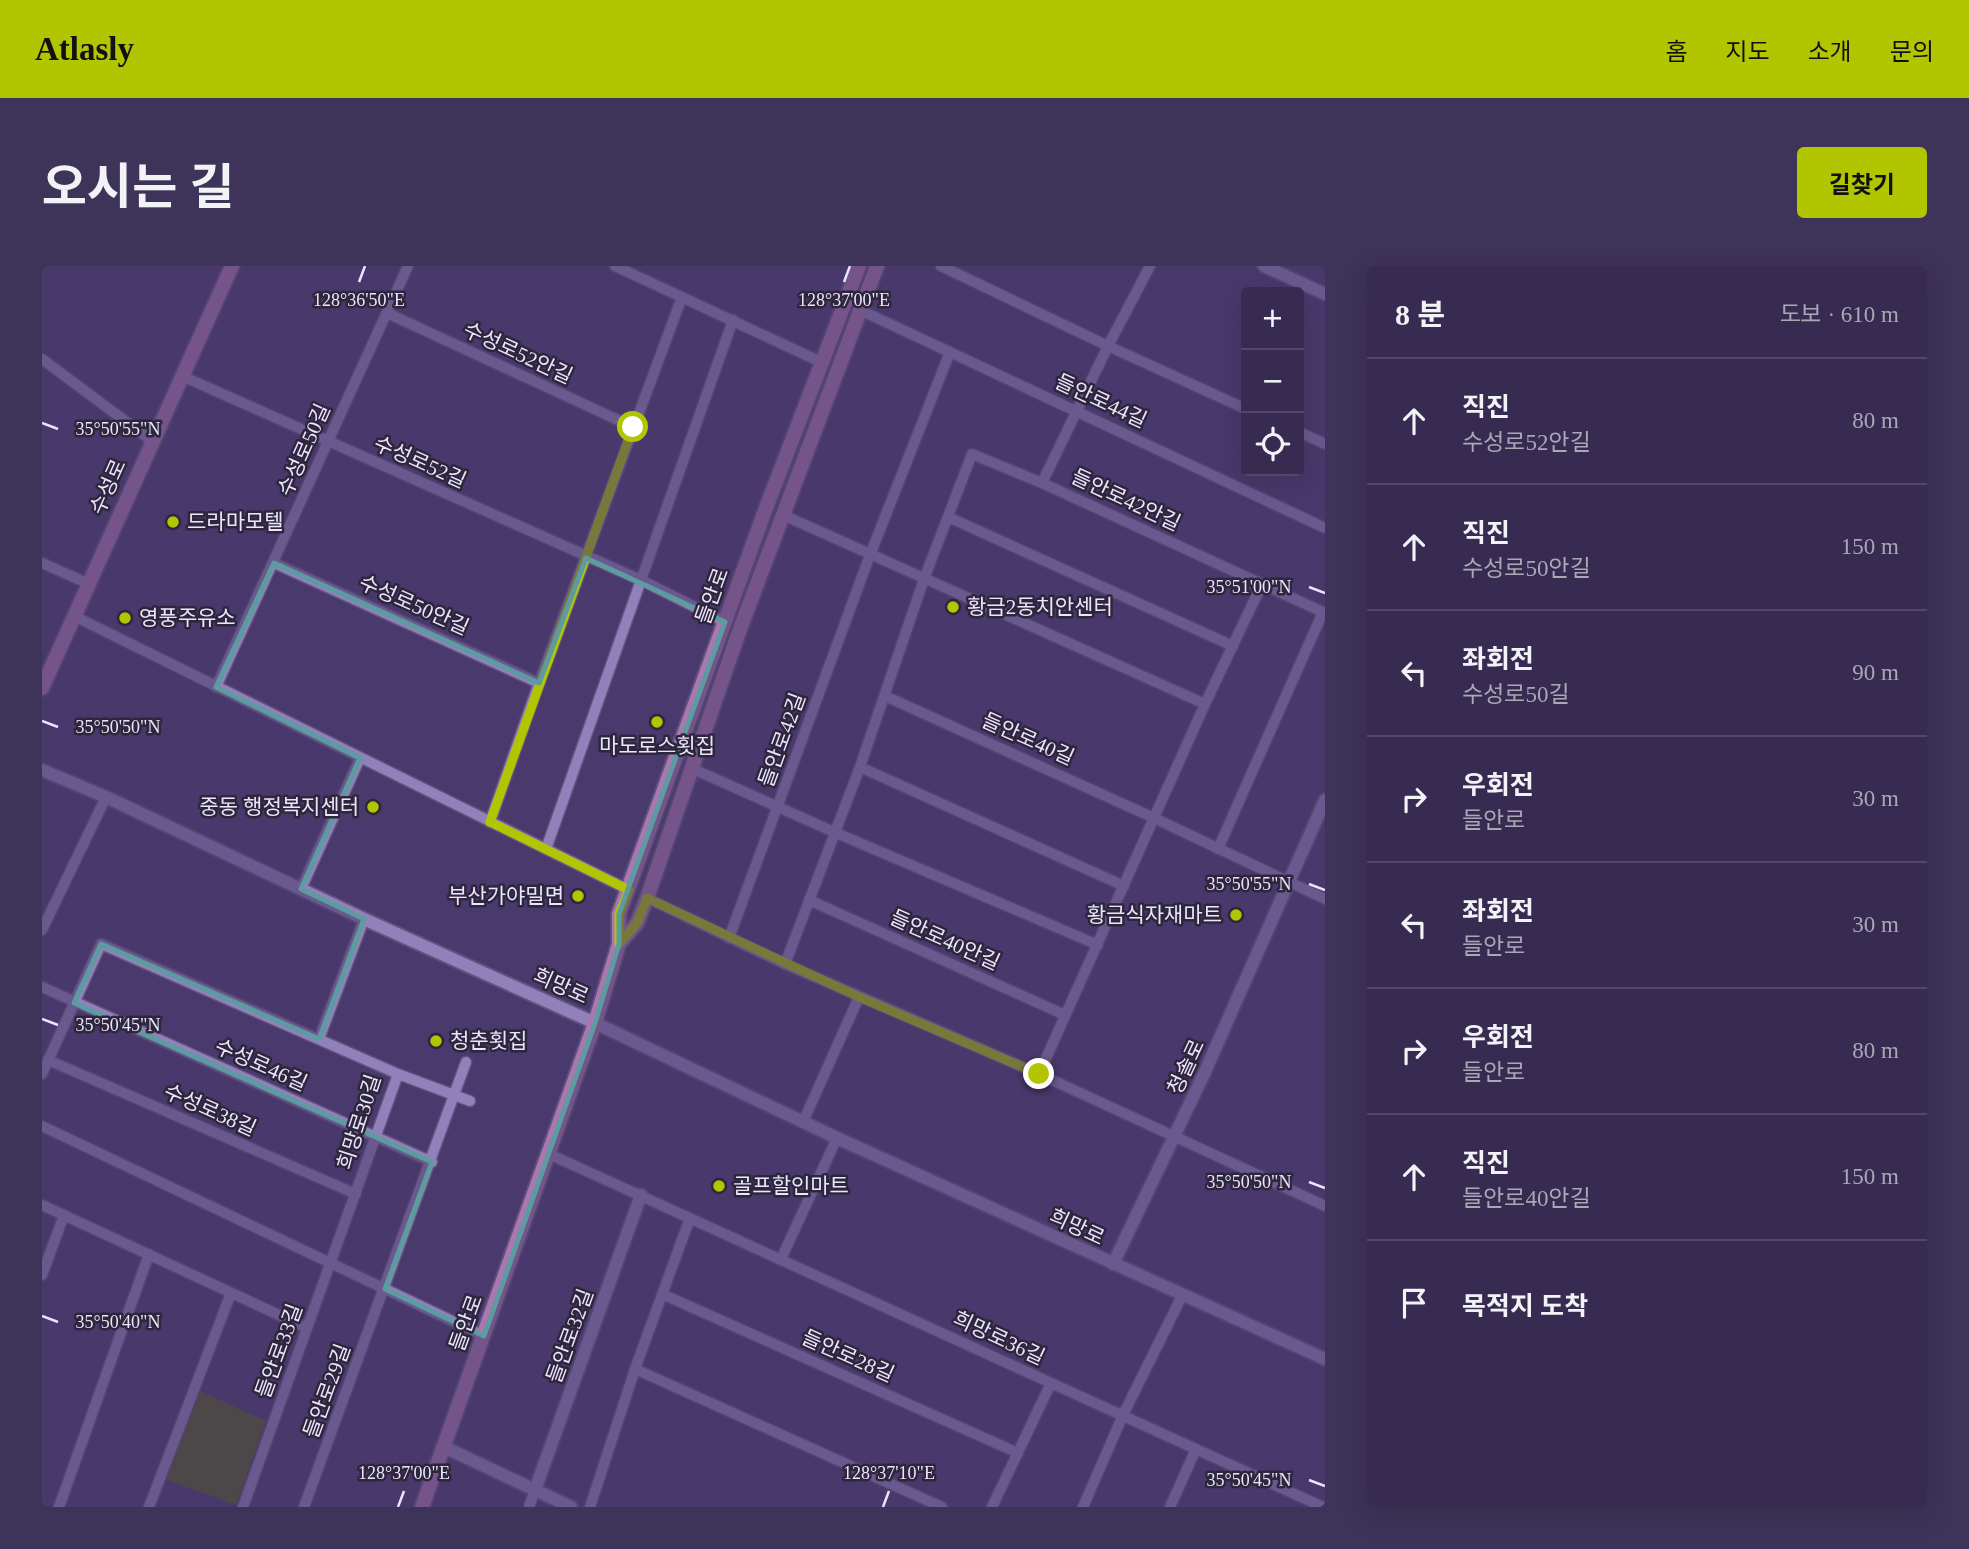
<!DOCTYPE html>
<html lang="ko">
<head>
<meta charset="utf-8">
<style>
	:root { --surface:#372b51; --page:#3e3358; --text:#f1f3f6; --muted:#aaa7b7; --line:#514768; --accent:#b1c500 }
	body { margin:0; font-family:"Times New Roman","Noto Sans KR",serif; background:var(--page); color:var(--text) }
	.controls { position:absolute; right:21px; top:21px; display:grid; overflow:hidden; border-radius:7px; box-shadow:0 7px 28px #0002 }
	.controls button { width:63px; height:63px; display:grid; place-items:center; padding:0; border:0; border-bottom:2px solid var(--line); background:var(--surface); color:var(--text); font:35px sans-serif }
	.stop { position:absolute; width:21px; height:21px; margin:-16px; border:5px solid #b1c500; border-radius:50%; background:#fff }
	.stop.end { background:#b1c500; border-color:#fff; box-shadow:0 2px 7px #0008 }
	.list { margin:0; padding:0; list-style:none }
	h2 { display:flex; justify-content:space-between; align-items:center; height:91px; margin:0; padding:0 28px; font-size:30px }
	h2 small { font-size:23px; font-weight:400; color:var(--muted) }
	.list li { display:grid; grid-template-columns:46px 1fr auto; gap:21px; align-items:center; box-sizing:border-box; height:126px; padding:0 28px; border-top:2px solid var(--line) }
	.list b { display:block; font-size:26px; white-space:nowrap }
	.list p { margin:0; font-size:23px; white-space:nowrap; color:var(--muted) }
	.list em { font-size:23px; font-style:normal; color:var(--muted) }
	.icon { flex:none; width:38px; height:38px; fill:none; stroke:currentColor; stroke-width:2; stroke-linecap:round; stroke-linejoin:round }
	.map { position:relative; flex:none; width:1283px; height:1241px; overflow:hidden; border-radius:7px }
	header { display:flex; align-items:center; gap:42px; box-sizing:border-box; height:98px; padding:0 35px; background:var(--accent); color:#111 }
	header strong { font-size:33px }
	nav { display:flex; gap:38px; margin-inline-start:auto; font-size:24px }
	.intro { display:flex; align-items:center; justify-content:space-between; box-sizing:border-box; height:168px; padding:0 42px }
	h1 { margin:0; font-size:49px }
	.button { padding:18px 32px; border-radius:7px; background:var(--accent); color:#111; font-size:24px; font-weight:700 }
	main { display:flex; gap:42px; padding:0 42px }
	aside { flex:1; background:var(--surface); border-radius:7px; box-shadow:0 7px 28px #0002 }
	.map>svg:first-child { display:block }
</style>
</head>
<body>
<header>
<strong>Atlasly</strong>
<nav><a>홈</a><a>지도</a><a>소개</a><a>문의</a></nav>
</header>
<div class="intro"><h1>오시는 길</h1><a class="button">길찾기</a></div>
<main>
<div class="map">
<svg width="1283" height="1241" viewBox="0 0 1283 1241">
	<rect width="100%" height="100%" fill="#49396c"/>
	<path fill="#515921" d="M156 1124 224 1155 194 1239 122 1213Z"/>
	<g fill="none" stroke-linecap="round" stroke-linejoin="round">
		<g stroke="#60527c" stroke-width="13">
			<g id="minor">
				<path d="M573 0 779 96"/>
				<path d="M899 0 1066 80 1204 143"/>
				<path d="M818 44 1283 262"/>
				<path d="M345 47 591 161"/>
				<path d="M0 93 110 175"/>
				<path d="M140 110 601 315 683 356"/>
				<path d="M1257 166 1283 178"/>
				<path d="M1000 217 1066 80 1108 0"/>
				<path d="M741 249 1163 438"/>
				<path d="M906 251 1191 380"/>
				<path d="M0 297 45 317"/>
				<path d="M232 297 497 417"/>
				<path d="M32 350 587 624"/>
				<path d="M174 421 366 0"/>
				<path d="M843 430 1112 552 1283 633"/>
				<path d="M818 501 1082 620"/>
				<path d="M649 502 792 566 1056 679"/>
				<path d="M448 556 497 417 640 31"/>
				<path d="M504 583 691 54"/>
				<path d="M1176 583 1281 346"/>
				<path d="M259 623 318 492"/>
				<path d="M605 632 743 698 997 808 1283 940"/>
				<path d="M767 634 1023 749"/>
				<path d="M0 664 64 531"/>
				<path d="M687 672 828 289 908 86"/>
				<path d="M743 698 818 501 882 313 930 188 1000 217 1283 347"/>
				<path d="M0 721 390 896"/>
				<path d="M277 773 322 653"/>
				<path d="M6 794 314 928"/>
				<path d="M0 808 59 678 356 808 201 1241"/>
				<path d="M356 808 428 835"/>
				<path d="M997 808 1163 438 1220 318"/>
				<path d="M761 856 817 731"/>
				<path d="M0 860 442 1070"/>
				<path d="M507 888 1281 1241"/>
				<path d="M0 939 265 1062"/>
				<path d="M739 993 795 872"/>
				<path d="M0 1009 22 949"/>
				<path d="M620 1028 976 1187"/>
				<path d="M593 1103 900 1241"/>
				<path d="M17 1241 107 988"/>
				<path d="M107 1241 189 1027"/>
				<path d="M262 1241 424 796"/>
				<path d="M487 1241 493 1224"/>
				<path d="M548 1241 593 1103 648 952"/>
				<path d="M950 1241 1009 1117"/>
				<path d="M1041 1241 1081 1149 1140 1030"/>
				<path d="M1128 1241 1154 1183"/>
			</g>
		</g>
		<g stroke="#60527c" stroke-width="16">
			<g id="tertiary">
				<path d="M1222 0 1283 28"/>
				<path d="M0 504 64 531 322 653 553 757 795 872 1283 1093"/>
				<path d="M1071 998 1162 808 1283 534"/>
				<path d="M402 1181 529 1241"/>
				<path d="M493 1224 599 929"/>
			</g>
		</g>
		<g stroke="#60527c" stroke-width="18">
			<g id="secondary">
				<path d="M0 422 190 0"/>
				<path d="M577 678 595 657 605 632 698 363 835 0"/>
				<path d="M380 1241 553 757 577 678V648L724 242 817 0"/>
			</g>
		</g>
		<use href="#minor" stroke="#9181ba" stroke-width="10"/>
		<use href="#tertiary" stroke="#9181ba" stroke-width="12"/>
		<use href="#secondary" stroke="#aa77b0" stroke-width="14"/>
	</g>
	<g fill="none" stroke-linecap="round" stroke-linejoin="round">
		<path stroke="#b1c500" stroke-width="9" d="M591 161 448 556 587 624 577 648V678L595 657 605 632 817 731 997 808"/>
	</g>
	<path d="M0 0H1283V1241H0ZM544 292 683 356 577 648V678L553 757 442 1070 343 1023 390 896 32 737 59 678 277 773 322 653 259 623 318 492 174 421 232 297 497 417Z" fill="#49396c" fill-opacity=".55" fill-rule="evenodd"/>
	<path fill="none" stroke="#5c9ca0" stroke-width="5" stroke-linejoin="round" d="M544 292 683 356 577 648V678L553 757 442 1070 343 1023 390 896 32 737 59 678 277 773 322 653 259 623 318 492 174 421 232 297 497 417Z"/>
	<path fill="none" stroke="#eae4fc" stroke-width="2.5" d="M317 16 323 0M802 16 808 0M0 157 16 163M1267 321 1283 327M0 455 16 461M1267 618 1283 624M0 753 16 759M1267 916 1283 922M0 1050 16 1056M1267 1214 1283 1220M356 1241 362 1225M841 1241 847 1225"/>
	<g fill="#b1c500" stroke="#2d263d" stroke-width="2.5">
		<circle cx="131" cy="256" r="7"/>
		<circle cx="911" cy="341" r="7"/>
		<circle cx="83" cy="352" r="7"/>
		<circle cx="615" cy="456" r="7"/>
		<circle cx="331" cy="541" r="7"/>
		<circle cx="536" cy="630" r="7"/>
		<circle cx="1194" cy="649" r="7"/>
		<circle cx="394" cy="775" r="7"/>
		<circle cx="677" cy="920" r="7"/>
	</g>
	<g text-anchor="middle" stroke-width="5" stroke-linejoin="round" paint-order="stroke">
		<g font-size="21" fill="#eae4fc" stroke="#2d263d">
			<text transform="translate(476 87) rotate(25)" y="7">수성로52안길</text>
			<text transform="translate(1059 135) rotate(25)" y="7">들안로44길</text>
			<text transform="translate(262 184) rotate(-66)" y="7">수성로50길</text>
			<text transform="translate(378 196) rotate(24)" y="7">수성로52길</text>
			<text transform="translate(66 221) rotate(-66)" y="7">수성로</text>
			<text transform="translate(1084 234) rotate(25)" y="7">들안로42안길</text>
			<text transform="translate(670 330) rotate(-70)" y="7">들안로</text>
			<text transform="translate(372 339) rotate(24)" y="7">수성로50안길</text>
			<text transform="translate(986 473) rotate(24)" y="7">들안로40길</text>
			<text transform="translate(740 474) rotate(-70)" y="7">들안로42길</text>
			<text transform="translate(903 674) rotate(24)" y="7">들안로40안길</text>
			<text transform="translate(519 720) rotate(24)" y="7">희망로</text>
			<text transform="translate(219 799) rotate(24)" y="7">수성로46길</text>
			<text transform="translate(1144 801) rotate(-65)" y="7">청솔로</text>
			<text transform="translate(168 844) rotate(24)" y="7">수성로38길</text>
			<text transform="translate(317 856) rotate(-72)" y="7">희망로30길</text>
			<text transform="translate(1035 961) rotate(25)" y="7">희망로</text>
			<text transform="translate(424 1057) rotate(-70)" y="7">들안로</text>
			<text transform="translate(528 1070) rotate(-70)" y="7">들안로32길</text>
			<text transform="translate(957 1072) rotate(25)" y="7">희망로36길</text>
			<text transform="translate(237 1085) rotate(-70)" y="7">들안로33길</text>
			<text transform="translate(806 1090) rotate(24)" y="7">들안로28길</text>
			<text transform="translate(285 1125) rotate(-70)" y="7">들안로29길</text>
		</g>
		<g font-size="21" fill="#eae4fc" stroke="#2d263d" text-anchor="start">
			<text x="145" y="263">드라마모텔</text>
			<text x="925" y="348">황금2동치안센터</text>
			<text x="97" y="359">영풍주유소</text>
			<text x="615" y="487" text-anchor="middle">마도로스횟집</text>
			<text x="317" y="548" text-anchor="end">중동 행정복지센터</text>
			<text x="522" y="637" text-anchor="end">부산가야밀면</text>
			<text x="1180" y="656" text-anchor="end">황금식자재마트</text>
			<text x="408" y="782">청춘횟집</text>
			<text x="691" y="927">골프할인마트</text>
		</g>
	</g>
	<g font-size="18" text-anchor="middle" fill="#eae4fc" stroke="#2d263d" stroke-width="5" stroke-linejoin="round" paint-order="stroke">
		<text x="317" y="40">128°36'50"E</text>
		<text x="802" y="40">128°37'00"E</text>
		<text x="76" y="169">35°50'55"N</text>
		<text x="1207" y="327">35°51'00"N</text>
		<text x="76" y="467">35°50'50"N</text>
		<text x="1207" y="624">35°50'55"N</text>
		<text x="76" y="765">35°50'45"N</text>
		<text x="1207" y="922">35°50'50"N</text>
		<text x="76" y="1062">35°50'40"N</text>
		<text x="362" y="1213">128°37'00"E</text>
		<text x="847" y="1213">128°37'10"E</text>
		<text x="1207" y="1220">35°50'45"N</text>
	</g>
</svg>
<div class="controls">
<button>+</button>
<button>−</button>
<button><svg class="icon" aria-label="locate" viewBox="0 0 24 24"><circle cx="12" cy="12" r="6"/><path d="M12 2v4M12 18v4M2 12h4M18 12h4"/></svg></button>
</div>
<div class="stop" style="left:591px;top:161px"></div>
<div class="stop end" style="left:997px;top:808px"></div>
</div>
<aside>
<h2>8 분<small>도보 · 610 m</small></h2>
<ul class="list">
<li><svg class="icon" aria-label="ahead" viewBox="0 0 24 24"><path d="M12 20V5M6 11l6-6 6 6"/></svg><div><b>직진</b><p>수성로52안길</p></div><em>80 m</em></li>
<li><svg class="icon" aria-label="ahead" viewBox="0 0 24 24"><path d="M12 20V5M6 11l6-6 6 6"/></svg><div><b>직진</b><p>수성로50안길</p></div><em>150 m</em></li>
<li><svg class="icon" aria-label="left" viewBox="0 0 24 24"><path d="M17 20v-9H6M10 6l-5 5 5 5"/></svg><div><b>좌회전</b><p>수성로50길</p></div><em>90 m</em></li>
<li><svg class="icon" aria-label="right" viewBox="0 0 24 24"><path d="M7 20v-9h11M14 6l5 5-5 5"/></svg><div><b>우회전</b><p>들안로</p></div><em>30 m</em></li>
<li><svg class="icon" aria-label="left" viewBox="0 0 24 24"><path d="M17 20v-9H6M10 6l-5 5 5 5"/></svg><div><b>좌회전</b><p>들안로</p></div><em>30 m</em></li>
<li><svg class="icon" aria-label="right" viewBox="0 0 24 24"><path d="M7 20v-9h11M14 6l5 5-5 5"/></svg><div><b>우회전</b><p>들안로</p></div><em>80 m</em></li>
<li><svg class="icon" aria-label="ahead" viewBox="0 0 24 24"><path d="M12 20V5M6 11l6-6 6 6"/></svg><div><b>직진</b><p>들안로40안길</p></div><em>150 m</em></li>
<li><svg class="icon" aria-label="arrive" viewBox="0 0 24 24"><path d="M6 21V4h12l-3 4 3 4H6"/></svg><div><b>목적지 도착</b></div></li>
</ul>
</aside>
</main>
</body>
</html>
